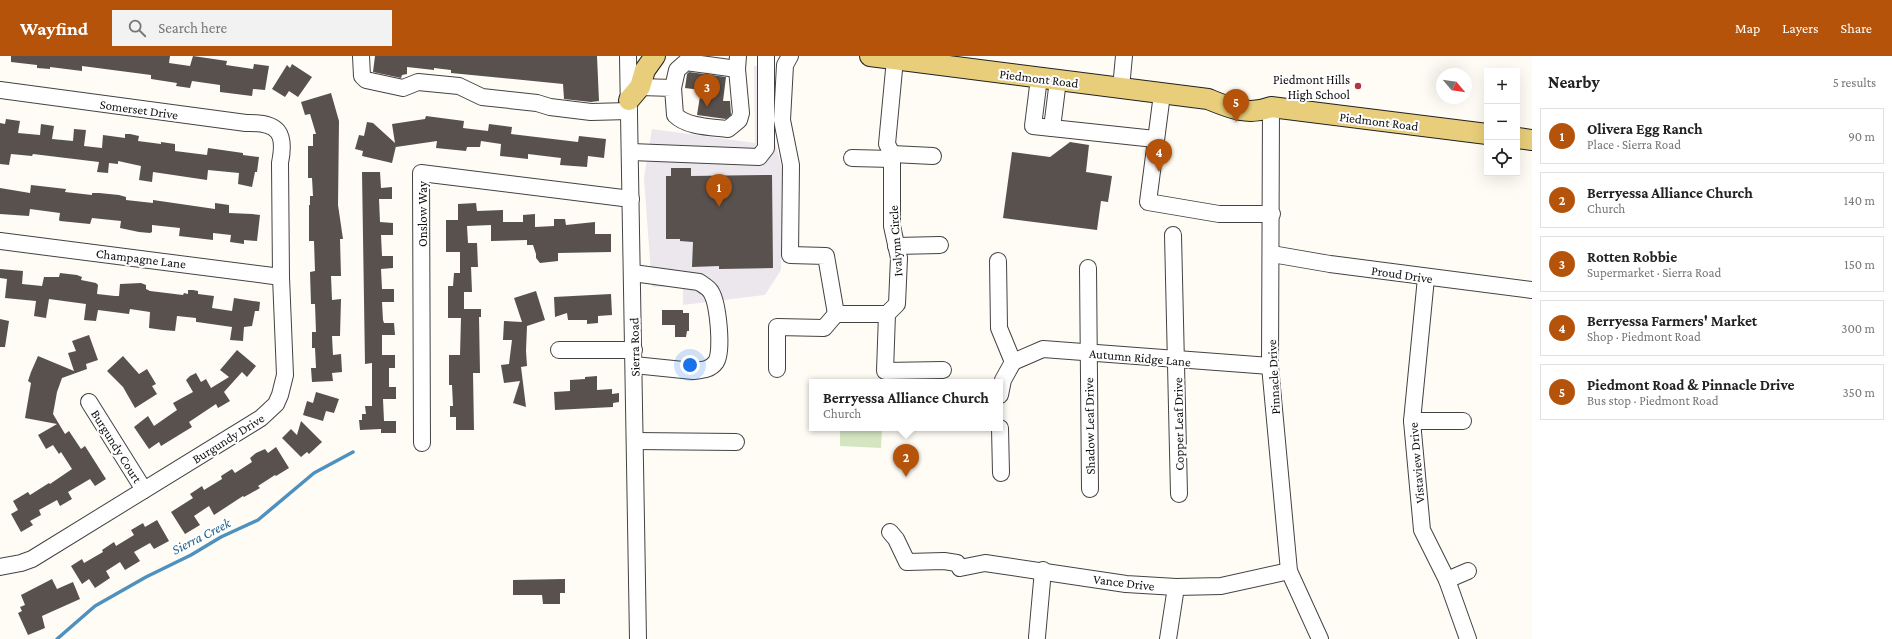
<!DOCTYPE html>
<html lang="en">
<head>
<meta charset="utf-8">
<style>
	:root { --surface:#fff; --page:#f2f2f2; --text:#222; --muted:#767676; --line:#e0e0e0; --accent:#b45309 }
	body { margin:0; font-family:"Crimson Pro",serif; background:var(--page); color:var(--text) }
	.controls { position:absolute; right:12px; top:12px; display:grid; overflow:hidden; border-radius:0px; box-shadow:0 4px 16px #0002 }
	.controls button { width:36px; height:36px; display:grid; place-items:center; padding:0; border:0; border-bottom:1px solid var(--line); background:var(--surface); color:var(--text); font:20px sans-serif }
	.compass { position:absolute; left:1436px; top:12px; width:36px; height:36px; border-radius:50%; background:var(--surface); box-shadow:0 4px 16px #0002; rotate:119deg }
	.you { position:absolute; left:690px; top:309px; width:14px; height:14px; margin:-10px; border:3px solid #fff; border-radius:50%; background:#1a73e8; box-shadow:0 0 0 6px #1a73e833 }
	.badge { display:grid; place-items:center; width:26px; height:26px; border-radius:50%; background:var(--accent); color:#fff; font-size:13px; font-weight:700 }
	.pin { position:absolute; translate:-50% -33px; filter:drop-shadow(0 1px 2px #0008) }
	.pin::after { content:''; position:absolute; top:21px; width:14px; height:12px; background:inherit; clip-path:polygon(0 0,100% 0,50% 100%) }
	.popup { position:absolute; left:809px; top:323px; width:194px; height:52px; box-sizing:border-box; display:grid; place-content:center; border-radius:0px; background:var(--surface); filter:drop-shadow(0 1px 3px #0005); font-size:13px; white-space:nowrap; color:var(--muted) }
	.popup b { font-size:15px; color:var(--text) }
	.popup::after { content:''; position:absolute; left:50%; top:100%; margin-left:-8px; border:8px solid transparent; border-top-color:var(--surface) }
	.list { margin:0; padding:0; list-style:none }
	h2 { display:flex; justify-content:space-between; align-items:center; height:52px; margin:0; padding:0 16px; font-size:17px }
	h2 small { font-size:13px; font-weight:400; color:var(--muted) }
	.list li { display:grid; grid-template-columns:26px 1fr auto; gap:12px; align-items:center; box-sizing:border-box; height:56px; margin:0 8px 8px; padding:0 8px; border:1px solid var(--line); border-radius:0px }
	.list b { display:block; font-size:15px; white-space:nowrap }
	.list p { margin:0; font-size:13px; white-space:nowrap; color:var(--muted) }
	.list em { font-size:13px; font-style:normal; color:var(--muted) }
	.icon { flex:none; width:22px; height:22px; fill:none; stroke:currentColor; stroke-width:2; stroke-linecap:round; stroke-linejoin:round }
	.map { position:relative; flex:none; width:1532px; height:583px; overflow:hidden }
	header { display:flex; align-items:center; gap:24px; box-sizing:border-box; height:56px; padding:0 20px; background:var(--accent); color:#fff }
	header strong { font-size:19px }
	nav { display:flex; gap:22px; margin-inline-start:auto; font-size:14px }
	.search { width:280px; height:36px; background:var(--page); display:flex; align-items:center; gap:10px; box-sizing:border-box; padding:0 14px; border-radius:0px; color:var(--muted); font-size:15px }
	main { display:flex }
	aside { flex:1; background:var(--surface) }
	.map>svg:first-child { display:block }
</style>
</head>
<body>
<header>
<strong>Wayfind</strong>
<div class="search"><svg class="icon" aria-label="search" viewBox="0 0 24 24"><circle cx="10" cy="10" r="6"/><path d="M15 15l6 6"/></svg>Search here</div>
<nav><a>Map</a><a>Layers</a><a>Share</a></nav>
</header>
<main>
<div class="map">
<svg width="1532" height="583" viewBox="0 0 1532 583">
	<rect width="100%" height="100%" fill="#fefcf5"/>
	<path fill="#ece6ed" d="M754 10 774 12 775 87 783 116 781 214 765 239 683 249V231H652L644 122 652 73 755 87Z"/>
	<path fill="#d4e5c1" d="M840 372H882L881 392 840 390Z"/>
	<g fill="none" stroke-linecap="round" stroke-linejoin="round">
		<path stroke="#4e91be" stroke-width="3.5" d="M57 583 95 550 146 521 191 499 221 481 258 464 314 417 353 396"/>
	</g>
	<g fill="#58514e">
		<path d="M11 0H170L169 7 190 10 193 0 227 5 226 9 253 13 254 8 269 10 265 34 253 33 252 40 220 36V29L192 25 190 32 176 30 177 27 151 23V19L82 10V15L50 11V13L37 12V9L11 6Z"/>
		<path d="M375 0H597L599 45 591 46 564 43 563 28 451 17V14L434 12V14L407 11V18L402 19 401 22 373 16Z"/>
		<path d="M292 8 312 21 298 41 289 35 285 41 272 33 287 9 290 12Z"/>
		<path d="M689 16 726 21 723 45H730L731 59 726 63 697 59 701 34 685 32 687 18Z"/>
		<path d="M331 37 339 65 338 149 343 183H340L341 220H331L332 244 341 243 340 280H332L333 299 341 298 342 316 332 317 333 325 312 326 311 312H316L315 292H312V276H316L315 248H311L310 216 315 215 314 185H309V149H310V140H313L312 122H308V90H313V78H316L310 58 305 59 301 46Z"/>
		<path d="M426 60 464 65 463 72 488 75 489 68 512 71 511 78 578 86 579 80 606 83 604 102 588 100 587 111 560 109 561 102 528 98V103L500 100 501 88 481 85 480 91H467L466 95 436 92 437 85 396 91V90L392 107 362 100 363 95 355 93 359 79 364 80 367 66 373 67 395 87 392 68 425 63Z"/>
		<path d="M6 63 20 65 18 77 40 79 41 68 54 70 52 83 73 85 74 73 86 74 84 90 102 92 103 79 125 82V78H130L139 80 138 85 161 88V86L175 88V95L207 99 208 92 243 97V99L259 101 257 116H255L252 131 238 128 239 117 208 114 207 124 153 116 152 126 139 124 141 110 118 105V108L109 107 108 117 97 116 99 106 33 98 32 100 11 98 9 109 0 108V67L5 68Z"/>
		<path d="M1070 86 1089 89 1086 116 1112 120 1108 146 1101 145 1097 174 1003 162 1012 96 1050 101Z"/>
		<path d="M671 112H691V120L772 119 773 212 719 213V210L692 211 693 186 680 185V183H666V120H671Z"/>
		<path d="M362 116H380L381 132 392 131V143H379L380 166 393 167V179H381L382 200H393V212L381 213 382 233H394V246H382L383 264 384 267H394L395 279H382V299H395V312H389V331H396V343H383L384 365H396V377H381V373L360 374 359 364H362V358H366L365 350H372V307L365 308Z"/>
		<path d="M31 129 66 133 65 136 92 139V137H99L119 139 126 141V144L153 147V144L215 153V147L229 149V157L252 158 260 159 257 185 244 184V188L230 186 231 179 213 177V184L179 180 180 172 152 169V176L150 177 139 176 120 172 121 165 92 162 90 168 60 165 59 164 60 157 30 153 29 160 0 158V132L30 137Z"/>
		<path d="M476 147 477 155 503 154V166H523V159L535 158V171L554 170V163H565L566 169 595 166V178H611V196L558 197V205L540 207 536 202V198L533 189H527V184L491 185V169L467 170 468 187H477L478 211H471L472 236H464V253H481V261H479L480 317H473L474 374H456V361H450V350H453L452 329H449V299H460L461 262H448V230H453L454 217H460V196H446V164H458V148Z"/>
		<path d="M0 213 23 215 22 228 42 230 44 221H59L60 217 77 219 82 221 81 224 96 227 98 229 97 238 115 240H119L120 228 141 227 146 229V233L150 235 183 239 184 237 188 238V234H193L198 235V238L214 240 212 252 232 255 234 242 260 246 259 255H255L252 270 244 271 243 285 230 284 232 271 197 266H196V262L177 260 175 275 163 274 149 272 150 256 130 253 129 258 98 254 96 265 84 264 86 248 49 243 46 262 34 260 36 245 5 242 7 223 0 222Z"/>
		<path d="M536 235 545 264 527 270 526 295 527 310 521 311 526 351 513 347 520 325 504 327 501 309 509 308 512 284H503L504 265 522 266 514 242Z"/>
		<path d="M611 238 612 259 598 260V267L587 268V264H568L567 257 555 261 554 241Z"/>
		<path d="M662 254H683V257H689V275H687L686 281H675V269H662Z"/>
		<path d="M0 263 9 265 5 291H0Z"/>
		<path d="M89 279 98 304 86 308 87 313 62 322 57 336 53 358 65 378 69 375 81 393 85 390 106 423 95 430 90 423 68 436 72 443 60 450 57 444 39 454 41 459 30 465 33 469 21 476 11 458 18 454 13 445 28 436 30 439 49 427 50 428 72 413 61 396 59 398 53 389 46 393 38 379 57 368 25 362 31 327 28 325 31 316 38 300 74 315 68 297 76 295 72 285Z"/>
		<path d="M237 294 256 310 247 321 242 316 224 336 230 345 218 352 216 348 189 366 192 371 161 390 159 386 149 393 134 371 148 360 154 370 177 354 173 347 193 336 186 324 190 320 196 317 201 326 206 323 211 332 229 321 220 314Z"/>
		<path d="M123 300 139 318 147 313 156 328 152 330 157 338 135 352 123 331 107 315Z"/>
		<path d="M597 320V334L612 333V338L619 337V346L613 347V351L555 354 554 336 570 335V324L585 323V321Z"/>
		<path d="M316 336 339 343 334 357 326 355 323 365 303 359 307 345 313 347Z"/>
		<path d="M301 365 322 386 309 398 307 396 301 401 282 382 291 373 297 379Z"/>
		<path d="M276 391 289 412 276 420 275 419 258 430 260 432 244 441 243 440 214 459 209 450 194 460 200 469 185 478 171 456 193 442 190 438 202 430 204 434 222 423 221 420 232 413 235 417 252 406 250 402 256 397 265 393 268 397Z"/>
		<path d="M157 464 169 485 154 493 150 487 134 496 140 505 125 514 120 506 106 515 110 522 95 532 89 523 82 528 71 510 82 503 84 507 103 496 102 494 114 486 116 490 134 479 131 474 143 467 145 471Z"/>
		<path d="M52 523 57 533 73 526 80 543 42 560 45 572 28 579 18 557 22 555 20 551 25 549 21 539Z"/>
		<path d="M565 523V537H560V548H543L542 539H513V524Z"/>
	</g>
	<g fill="none" stroke-linecap="round" stroke-linejoin="round">
		<g stroke="#434343" stroke-width="18">
			<g id="minor">
				<path d="M361 0 362 20 366 24 403 32 418 26 459 30 482 41 537 47 550 51 591 56 629 55"/>
				<path d="M628 0 638 583"/>
				<path d="M790 0 785 9 782 64 791 109 790 199 826 200 836 258"/>
				<path d="M1039 22 1033 70 1155 83"/>
				<path d="M640 31 673 32 675 59C687 71 711 71 728 73L739 64 741 57 737 13 738 0"/>
				<path d="M673 32 677 14 686 6 737 13"/>
				<path d="M1121 32 1124 0"/>
				<path d="M0 34 246 67C279 66 286 77 280 107L281 221 285 319 280 339 276 348 261 362 32 503 21 507 0 511"/>
				<path d="M1162 38 1148 146 1219 158H1272"/>
				<path d="M1271 51 1270 310 1289 515 1320 583"/>
				<path d="M1052 72 1058 24"/>
				<path d="M631 96 759 101 766 92V0"/>
				<path d="M892 98 933 100"/>
				<path d="M852 102 892 103"/>
				<path d="M1173 179 1179 438"/>
				<path d="M0 185 281 221"/>
				<path d="M896 190 940 189"/>
				<path d="M1272 198 1330 208 1532 234"/>
				<path d="M998 205 999 272 1013 306"/>
				<path d="M1088 212 1090 433"/>
				<path d="M633 217 699 226C703 229 708 231 711 236 718 247 723 295 716 306 710 314 702 314 693 315L634 309"/>
				<path d="M1426 222 1412 365 1422 474 1447 524 1468 583"/>
				<path d="M836 258H887L897 248 899 202 892 170V98L887 88 895 3"/>
				<path d="M887 258 885 315 943 314"/>
				<path d="M559 294H634"/>
				<path d="M1013 306 1043 293 1270 310"/>
				<path d="M777 313V271L824 272 836 258"/>
				<path d="M1000 339 1003 324 1013 306"/>
				<path d="M89 346 144 434"/>
				<path d="M1412 365H1463"/>
				<path d="M1000 372 1001 417"/>
				<path d="M635 385 736 386"/>
				<path d="M422 387 421 117 631 143"/>
				<path d="M890 476 896 483 907 506 944 505 957 507 960 512 985 507 1126 528 1176 531 1221 530 1289 515"/>
				<path d="M1447 524 1468 515"/>
				<path d="M1037 581 1043 514"/>
				<path d="M1168 583 1176 531"/>
			</g>
		</g>
		<g stroke="#212121" stroke-width="22">
			<g id="major">
				<path d="M870 0 1208 43C1230 52 1248 60 1271 51L1487 78"/>
				<path d="M629 44 640 31 645 14 655 0"/>
				<path d="M1517 82 1532 84"/>
			</g>
		</g>
		<use href="#minor" stroke="#fff" stroke-width="16"/>
		<use href="#major" stroke="#e8ce7a" stroke-width="20"/>
	</g>
	<circle fill="#b0383d" stroke="#fff" stroke-width="1.5" cx="1358" cy="30" r="4"/>
	<g text-anchor="middle" stroke-width="4" stroke-linejoin="round" paint-order="stroke">
		<g font-size="13" fill="#101010" stroke="#fff">
			<text transform="translate(1039 22) rotate(7)" y="5">Piedmont Road</text>
			<text transform="translate(139 53) rotate(8)" y="5">Somerset Drive</text>
			<text transform="translate(1379 65) rotate(7)" y="5">Piedmont Road</text>
			<text transform="translate(422 158) rotate(-90)" y="5">Onslow Way</text>
			<text transform="translate(895 185) rotate(-94)" y="5">Ivalynn Circle</text>
			<text transform="translate(141 202) rotate(7)" y="5">Champagne Lane</text>
			<text transform="translate(1402 218) rotate(8)" y="5">Proud Drive</text>
			<text transform="translate(634 291) rotate(-91)" y="5">Sierra Road</text>
			<text transform="translate(1140 301) rotate(5)" y="5">Autumn Ridge Lane</text>
			<text transform="translate(1273 321) rotate(-93)" y="5">Pinnacle Drive</text>
			<text transform="translate(1178 368) rotate(-91)" y="5">Copper Leaf Drive</text>
			<text transform="translate(1089 370) rotate(-91)" y="5">Shadow Leaf Drive</text>
			<text transform="translate(228 382) rotate(-32)" y="5">Burgundy Drive</text>
			<text transform="translate(117 390) rotate(58)" y="5">Burgundy Court</text>
			<text transform="translate(1416 407) rotate(-95)" y="5">Vistaview Drive</text>
			<text transform="translate(1124 526) rotate(7)" y="5">Vance Drive</text>
		</g>
		<g font-size="13" fill="#101010" stroke="#fff" text-anchor="end">
			<text x="1350" y="28">Piedmont Hills<tspan x="1350" dy="15">High School</tspan></text>
		</g>
		<g font-size="14" font-style="italic" fill="#276494" stroke="#fff">
			<text transform="translate(201 480) rotate(-27)" y="5">Sierra Creek</text>
		</g>
	</g>
</svg>
<div class="controls">
<button>+</button>
<button>−</button>
<button><svg class="icon" aria-label="locate" viewBox="0 0 24 24"><circle cx="12" cy="12" r="6"/><path d="M12 2v4M12 18v4M2 12h4M18 12h4"/></svg></button>
</div>
<svg class="compass" viewBox="-18 -18 36 36"><path d="M0-13l5 13h-10z" fill="#e53935"/><path d="M0 13l5-13h-10z" fill="#767676"/></svg>
<div class="you"></div>
<div class="pin badge" style="left:719px;top:151px">1</div>
<div class="pin badge" style="left:906px;top:421px">2</div>
<div class="popup"><b>Berryessa Alliance Church</b>Church</div>
<div class="pin badge" style="left:707px;top:51px">3</div>
<div class="pin badge" style="left:1159px;top:116px">4</div>
<div class="pin badge" style="left:1236px;top:66px">5</div>
</div>
<aside>
<h2>Nearby<small>5 results</small></h2>
<ul class="list">
<li><span class="badge">1</span><div><b>Olivera Egg Ranch</b><p>Place · Sierra Road</p></div><em>90 m</em></li>
<li><span class="badge">2</span><div><b>Berryessa Alliance Church</b><p>Church</p></div><em>140 m</em></li>
<li><span class="badge">3</span><div><b>Rotten Robbie</b><p>Supermarket · Sierra Road</p></div><em>150 m</em></li>
<li><span class="badge">4</span><div><b>Berryessa Farmers' Market</b><p>Shop · Piedmont Road</p></div><em>300 m</em></li>
<li><span class="badge">5</span><div><b>Piedmont Road &amp; Pinnacle Drive</b><p>Bus stop · Piedmont Road</p></div><em>350 m</em></li>
</ul>
</aside>
</main>
</body>
</html>
